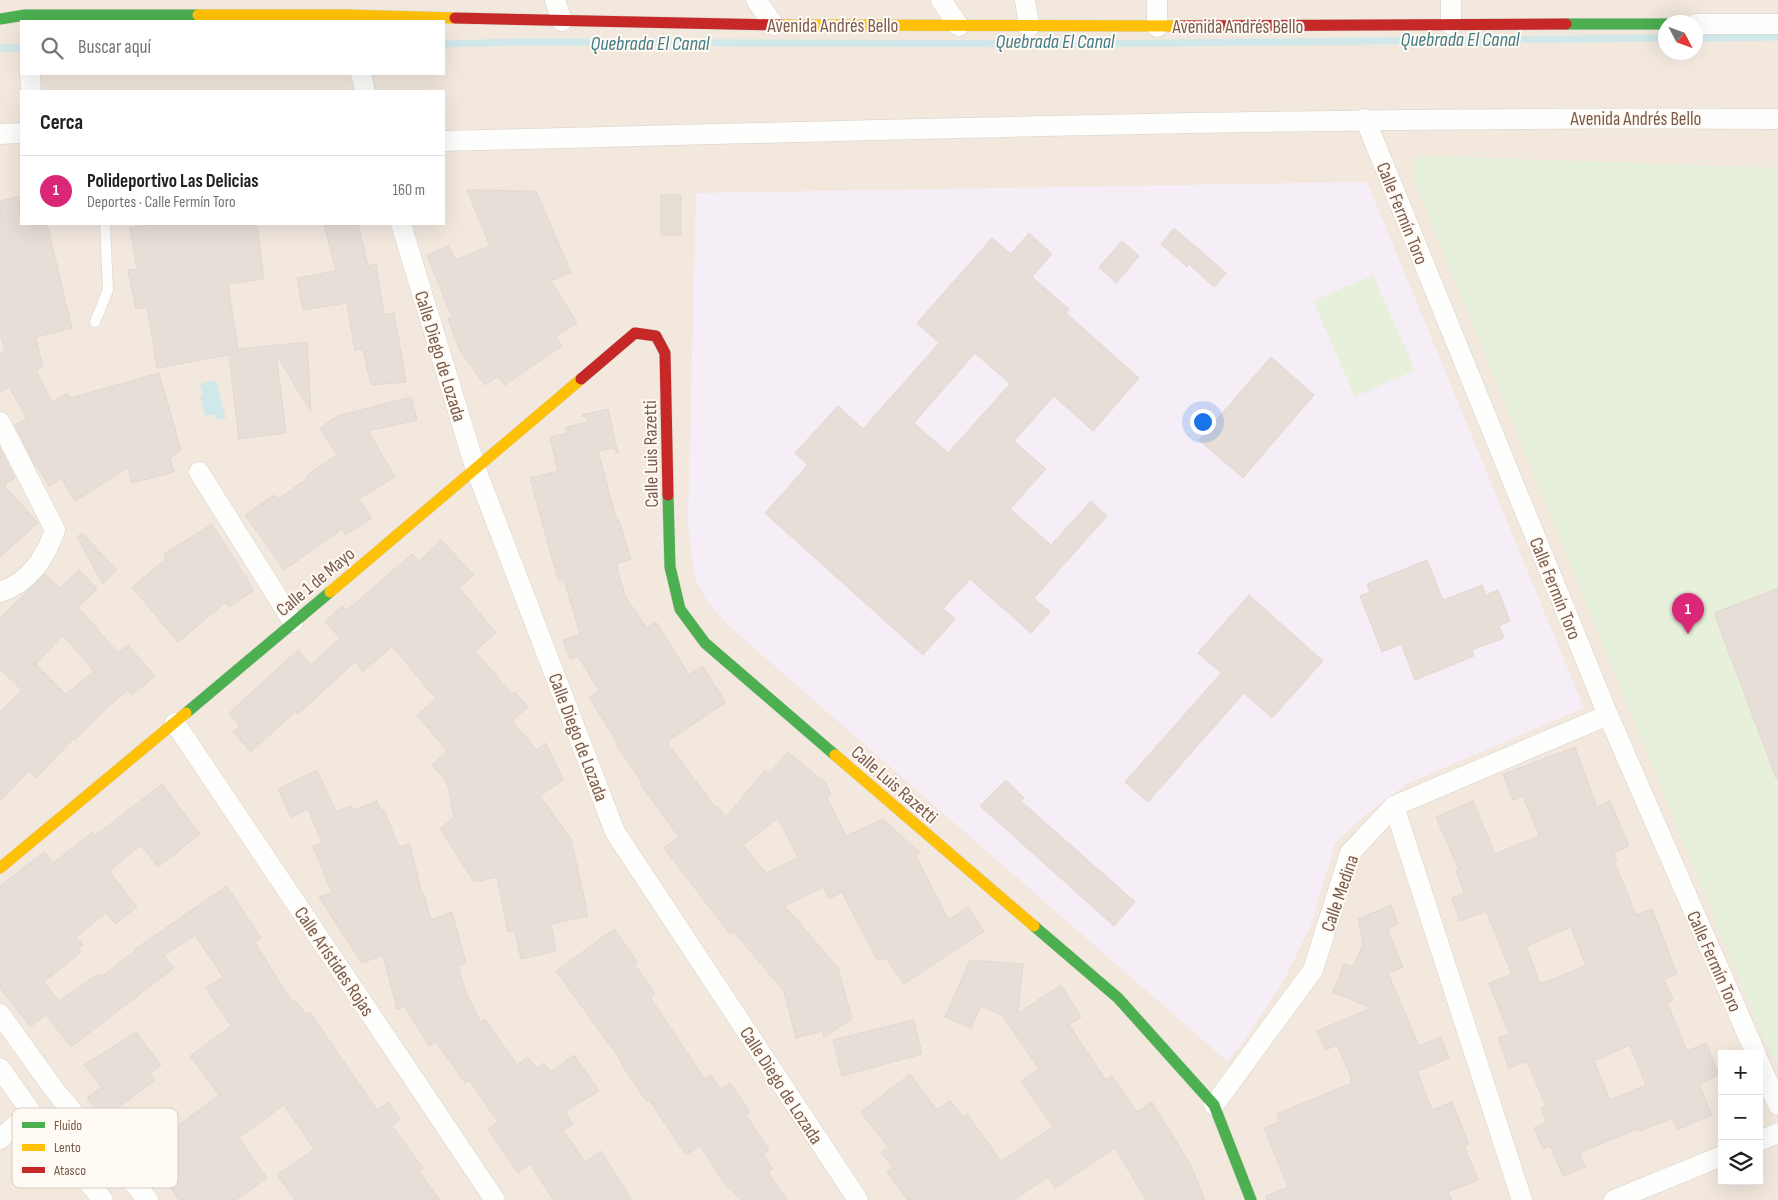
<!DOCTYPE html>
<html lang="es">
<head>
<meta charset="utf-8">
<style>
	:root { --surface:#fff; --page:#f6f6f6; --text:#202124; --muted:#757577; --line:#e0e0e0; --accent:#db2777 }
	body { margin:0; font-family:"Sofia Sans Condensed",sans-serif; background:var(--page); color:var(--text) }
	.controls { position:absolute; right:15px; bottom:15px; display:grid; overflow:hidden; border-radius:0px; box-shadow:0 5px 20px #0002 }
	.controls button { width:45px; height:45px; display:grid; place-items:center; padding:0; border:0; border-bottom:1px solid var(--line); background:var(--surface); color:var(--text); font:25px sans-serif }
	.compass { position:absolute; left:1658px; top:15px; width:45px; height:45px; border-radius:50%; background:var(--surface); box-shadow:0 5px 20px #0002; rotate:131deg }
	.you { position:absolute; left:1202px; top:421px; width:18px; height:18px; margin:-12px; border:4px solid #fff; border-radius:50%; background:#1a73e8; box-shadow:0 0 0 8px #1a73e833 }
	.badge { display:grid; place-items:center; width:32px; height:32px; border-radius:50%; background:var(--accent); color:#fff; font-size:16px; font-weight:700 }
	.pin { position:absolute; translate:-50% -41px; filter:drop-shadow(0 1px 2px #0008) }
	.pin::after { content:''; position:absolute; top:26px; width:18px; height:15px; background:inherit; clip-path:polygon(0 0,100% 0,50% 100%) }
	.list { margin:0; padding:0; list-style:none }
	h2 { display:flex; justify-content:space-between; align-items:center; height:65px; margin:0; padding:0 20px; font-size:21px }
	h2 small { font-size:16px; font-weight:400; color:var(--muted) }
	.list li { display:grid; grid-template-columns:32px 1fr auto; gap:15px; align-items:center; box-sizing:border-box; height:70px; padding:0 20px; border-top:1px solid var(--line) }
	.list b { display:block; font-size:19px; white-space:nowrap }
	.list p { margin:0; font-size:16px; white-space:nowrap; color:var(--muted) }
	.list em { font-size:16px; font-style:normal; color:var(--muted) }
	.icon { flex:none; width:28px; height:28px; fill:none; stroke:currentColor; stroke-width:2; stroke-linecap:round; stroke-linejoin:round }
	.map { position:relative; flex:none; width:1778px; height:1200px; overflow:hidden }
	.search { position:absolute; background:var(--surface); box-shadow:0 5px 20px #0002; left:20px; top:20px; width:425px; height:55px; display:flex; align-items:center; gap:12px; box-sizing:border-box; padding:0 18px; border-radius:0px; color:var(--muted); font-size:19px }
	.panel { position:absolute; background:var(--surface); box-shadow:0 5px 20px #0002; left:20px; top:90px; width:425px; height:135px; border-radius:0px }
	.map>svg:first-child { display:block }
</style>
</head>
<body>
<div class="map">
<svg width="1778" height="1200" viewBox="0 0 1778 1200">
	<rect width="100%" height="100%" fill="#f9f5f0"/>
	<path fill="#f2e8de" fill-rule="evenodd" d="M0 0H1778V1200H0ZM21 21H444V74H21ZM1666 22H1696V52H1666ZM21 91H444V224H21ZM1722 1054H1759V1181H1722Z"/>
	<path fill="#f6eef6" d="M1367 182 1584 708 1407 784 1369 812 1335 843 1311 925 1285 978 1244 1041 1227 1061 730 627 708 603 695 578 688 525 696 193Z"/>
	<g fill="#e7f0db">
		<path d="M1432 156 1778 168V1064L1771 1057 1414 180 1412 166 1420 157Z"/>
		<path d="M1373 275 1415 370 1355 397 1313 301Z"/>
	</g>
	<path fill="#d0e8ea" d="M216 380 226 418 217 420 215 414 205 416 200 397 203 396 200 384Z"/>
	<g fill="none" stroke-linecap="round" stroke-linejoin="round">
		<g stroke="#d0e8ea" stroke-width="7">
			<path d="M1696 38 1778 37"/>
			<path d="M444 44 525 42 1064 44 1666 38"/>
			<path d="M0 48H21"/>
		</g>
	</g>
	<g fill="#e6ded7" stroke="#e2d8d2" fill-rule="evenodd">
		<path d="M467 190 536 191 571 272 551 281 577 323 556 336 562 346 505 385 498 376 485 385 461 352 448 319 452 317 427 255 449 246 455 260 490 246Z"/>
		<rect x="661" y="195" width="20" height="40"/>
		<path d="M21 196V224H47L72 328 36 337 41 360 44 366 36 371 52 402 67 393 70 398 159 373 181 450 170 458 174 472 132 483 128 468 75 501 61 478 49 486 37 465 36 466 15 425 27 418 9 387 0 392V354L5 352 0 334V201Z"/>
		<path d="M151 224H257L264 279 228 284 238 349 307 342 311 412 276 354 286 433 239 439 229 355 157 368 147 307 136 309 128 270 137 269 130 228Z"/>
		<path d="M324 224H358L368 266 376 264 384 315 394 313 406 382 371 385 363 349 355 350 347 303 303 310 297 278 336 271Z"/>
		<path d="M1174 228 1226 273 1214 287 1189 264 1187 267 1161 244Z"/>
		<path d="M1029 233 1052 254 1032 277 1069 309 1066 313 1139 378 1093 431 1054 396 1014 441 1046 469 1010 509 1051 545 1091 501 1107 516 1034 598 1050 612 1031 633 970 579 943 609 955 619 923 655 765 513 808 465 795 453 838 406 863 429 939 343 917 323 992 238 1011 254ZM975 353 1010 384 948 453 914 423Z"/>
		<path d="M1122 241 1139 256 1116 283 1099 267Z"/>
		<path d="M1271 357 1314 395 1243 478 1199 440Z"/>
		<path d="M411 397 417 420 368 431 395 477 359 499 372 518 346 535 342 529 284 570 245 515 274 495 278 499 308 478 307 475 337 455 320 428 337 416Z"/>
		<path d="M608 409 618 454 613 448 598 451 617 521 619 520 631 559 616 564 625 596 647 628 656 622 689 675 702 666 726 702 668 741 669 743 668 744 716 808 718 807 726 817 765 770 769 774 788 752 826 783 831 795 827 797 846 836 883 819 920 853 915 855 949 920 968 907 984 931 904 984 886 958 877 960 842 892 829 899 823 887 785 906 838 968 852 1019 824 1037 823 1031 796 1038 784 991 733 931 730 934 664 848 679 837 640 784 642 782 615 743 617 742 589 697 599 691 578 656 570 659 563 640 580 634 564 579 558 580 530 478 558 471 550 437 567 433 566 427 589 422 582 415ZM778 818 798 858 766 873 743 845Z"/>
		<path d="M0 448 15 478 4 485 38 523 0 557Z"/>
		<path d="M212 524 254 590 229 607 226 602 178 642 132 587 166 559 164 554Z"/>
		<path d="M82 533 117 570 103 584 77 537Z"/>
		<path d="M441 540 474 575 459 588 496 633 475 651 512 694 515 692 528 707 512 721 537 750 546 743 563 780 540 796 571 839 588 916 551 924 556 951 521 959 515 931 508 932 497 877 474 882 440 829 454 817 447 782 432 765 447 751 417 715 436 699 392 646 363 672 355 662 298 714 296 711 251 752 233 732 240 726 229 713 298 650 311 665 340 638 325 622 342 606 346 611 412 554 419 561Z"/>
		<path d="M1427 560 1443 600 1482 585 1486 595 1498 590 1510 621 1499 626 1504 638 1472 650 1474 656 1415 680 1401 644 1382 652 1360 596 1370 592 1367 584Z"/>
		<path d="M79 570 97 589 78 607 118 653 128 645 155 676 132 695 128 690 100 713 101 714 75 740 73 739 36 778 29 771 0 801V712L22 690 0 669V618L45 574 60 588ZM63 635 94 671 66 694 36 664Z"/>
		<path d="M1778 588V778H1776L1714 613Z"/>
		<path d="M1249 595 1323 661 1272 718 1244 693 1148 802 1125 782 1221 673 1198 653Z"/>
		<path d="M1575 747 1597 807 1610 801 1629 846 1613 853 1617 860 1614 861 1636 915 1652 909 1677 974 1664 979 1673 1000 1667 1002 1687 1051 1706 1043 1719 1075 1699 1084 1712 1115 1677 1130 1672 1118 1640 1131 1639 1128 1579 1153 1585 1167 1563 1176 1550 1146 1543 1149 1534 1128 1547 1122 1541 1108 1546 1106 1527 1061 1509 1068 1498 1038 1509 1034 1489 983 1512 974 1486 911 1460 921 1452 898 1464 893 1456 871 1459 870 1436 817 1473 801 1495 854 1539 836 1523 796 1513 800 1503 774ZM1571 927 1586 966 1540 984 1526 946ZM1630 1045 1646 1085 1610 1100 1594 1061Z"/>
		<path d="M317 770 336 812 351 806 353 810 377 801 381 811 384 810 399 847 410 844 422 895H424L431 920 452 912 466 963 458 965 465 990 481 1022 485 1019 517 1065 528 1057 536 1068 544 1063 551 1072 574 1055 599 1091 565 1112 573 1124 563 1130 585 1162 601 1151 632 1200H553L530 1164 518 1173 488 1129 498 1122 469 1080 465 1083 436 1042 429 1046 405 1007 397 1009 383 955 362 963 319 897 332 893 313 846 322 843 308 809 291 817 278 789Z"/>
		<path d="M1006 780 1024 798 1021 801 1135 902 1114 926 980 806Z"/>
		<path d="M162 784 200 834 158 867 141 845 109 871 137 907 115 924 106 913 76 937 83 945 79 949 81 952 44 982 59 1001 98 974 101 977 136 950 135 949 227 886 261 938 255 943 293 1003 296 1001 306 1015 310 1012 377 1110 388 1102 400 1119 392 1126 423 1168 419 1171 440 1200H295L277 1175 314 1149 284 1105 239 1138 267 1178 236 1200H179L165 1179 159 1184 138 1156 219 1095 190 1056 231 1026 206 988 223 977 195 935 164 956 174 968 71 1047 46 1015 30 1027 0 988V886L44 852 53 863 93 832 96 835Z"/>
		<path d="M1391 905 1398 924 1387 929 1403 967 1388 973 1419 1046 1441 1037 1449 1058 1417 1071 1432 1110 1452 1102 1469 1144 1464 1146 1478 1180 1448 1192 1452 1200H1266V1196L1288 1187 1264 1128 1280 1122 1277 1114 1352 1083 1350 1080 1352 1079 1337 1045 1325 1050 1317 1031 1371 1008 1333 992 1344 964 1353 967 1363 944 1358 919Z"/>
		<path d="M614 929 638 962 634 964 655 993 650 997 705 1079 711 1075 721 1089 730 1083 750 1112 746 1115 769 1150 763 1154 773 1169 768 1172 787 1200H742L727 1187 700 1146 686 1155 649 1100 647 1102 621 1063 622 1062 556 971Z"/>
		<path d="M970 960 1023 964 1018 1013 1061 985 1081 1017 1069 1025 1106 1080 1112 1076 1137 1112 1152 1102 1191 1166 1205 1200H1146L1115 1148 1055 1188 1048 1177 1014 1200H908L887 1172 893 1168 881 1152 888 1147 861 1112 910 1074 937 1110 950 1100 963 1117 967 1114 1001 1161 1053 1127 1021 1081 1039 1069 1002 1015 981 1006 971 1028 945 1017Z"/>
		<path d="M914 1020 922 1054 842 1076 833 1040Z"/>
		<path d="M136 1032 161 1065 150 1074 155 1080 103 1119 87 1098 102 1087 84 1065Z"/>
	</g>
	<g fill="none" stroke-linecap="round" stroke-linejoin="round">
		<g stroke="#d7d1cb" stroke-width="11">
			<path id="lane" d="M95 322 108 290 105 224"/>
		</g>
		<g stroke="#d7d1cb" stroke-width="21">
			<g id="street">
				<path d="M555 0 562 21"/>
				<path d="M756 0 774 25"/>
				<path d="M941 0 959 26"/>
				<path d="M1025 0 1029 27"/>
				<path d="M1157 0V27"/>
				<path d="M1451 0V25"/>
				<path d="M1696 24H1778"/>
				<path d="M30 74 31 91"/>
				<path d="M361 74 365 91"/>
				<path d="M1365 119 1608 715 1756 1054"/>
				<path d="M0 134 21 133"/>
				<path d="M444 141C888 130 1333 116 1778 119"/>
				<path d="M401 224 475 467 615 832 858 1200"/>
				<path d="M0 422 55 530C45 558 30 582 0 592"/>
				<path d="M199 472 293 622"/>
				<path d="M175 723 495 1200"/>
				<path d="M1394 806 1522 1200"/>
				<path d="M0 1014 56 1092 148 1200"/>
				<path d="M1759 1062 1778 1105"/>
				<path d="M0 1068 31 1112 103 1200"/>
				<path d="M1214 1105 1313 970 1350 853 1394 806 1608 715"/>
				<path d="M0 1139 31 1112"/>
				<path d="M1759 1141 1778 1133"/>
				<path d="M1614 1200 1722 1156"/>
			</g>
		</g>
		<g stroke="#d9d2cb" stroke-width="12">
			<g id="fast">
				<path d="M0 19 25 15H198"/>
				<path d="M1566 24H1666"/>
				<path d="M668 495 670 567 680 609 705 643 835 755"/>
				<path d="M186 713 330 592"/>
				<path d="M1034 926 1118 998 1214 1105 1251 1200"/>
			</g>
		</g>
		<g stroke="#d9d2cb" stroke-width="12">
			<g id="slow">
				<path d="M198 15H347L455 18"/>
				<path d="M781 25 1180 26"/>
				<path d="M330 592 581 379"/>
				<path d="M835 755 1034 926"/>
				<path d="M0 868 186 713"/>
			</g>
		</g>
		<g stroke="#d9d2cb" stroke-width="12">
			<g id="jam">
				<path d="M455 18 781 25"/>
				<path d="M1180 26 1566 24"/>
				<path d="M581 379 635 333 656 336 665 353 668 495"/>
			</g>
		</g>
		<use href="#lane" stroke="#fefefd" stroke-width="10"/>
		<use href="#street" stroke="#fefefd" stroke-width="20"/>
		<use href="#fast" stroke="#4caf50" stroke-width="11"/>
		<use href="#slow" stroke="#ffc107" stroke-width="11"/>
		<use href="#jam" stroke="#c62828" stroke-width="11"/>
	</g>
	<g text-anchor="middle" stroke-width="4" stroke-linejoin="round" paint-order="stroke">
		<g font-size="19" fill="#7a5c4d" stroke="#fffaf3">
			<text x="833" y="32">Avenida Andrés Bello</text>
			<text x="1238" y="33">Avenida Andrés Bello</text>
			<text x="1636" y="125">Avenida Andrés Bello</text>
			<text transform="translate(1403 213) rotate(68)" y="7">Calle Fermín Toro</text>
			<text transform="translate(441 356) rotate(73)" y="7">Calle Diego de Lozada</text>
			<text transform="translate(650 454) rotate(-91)" y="7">Calle Luis Razetti</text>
			<text transform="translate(315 581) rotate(-40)" y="7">Calle 1 de Mayo</text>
			<text transform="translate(1556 588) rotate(68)" y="7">Calle Fermín Toro</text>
			<text transform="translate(579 737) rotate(69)" y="7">Calle Diego de Lozada</text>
			<text transform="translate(895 784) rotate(41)" y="7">Calle Luis Razetti</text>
			<text transform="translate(1339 893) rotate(-71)" y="7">Calle Medina</text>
			<text transform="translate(335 961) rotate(56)" y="7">Calle Arístides Rojas</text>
			<text transform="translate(1715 961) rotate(66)" y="7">Calle Fermín Toro</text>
			<text transform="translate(782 1085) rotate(57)" y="7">Calle Diego de Lozada</text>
		</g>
		<g font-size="20" font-style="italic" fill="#437c86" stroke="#fffaf3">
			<text x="1460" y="46">Quebrada El Canal</text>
			<text x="1055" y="48">Quebrada El Canal</text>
			<text x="650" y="50">Quebrada El Canal</text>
		</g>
	</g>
	<rect x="12" y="1108" width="166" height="80" rx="8" fill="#fffaf3" stroke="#d7cbc1" stroke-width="1"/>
	<rect x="22" y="1122" width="23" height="6" fill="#4caf50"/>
	<rect x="22" y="1144" width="23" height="7" fill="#ffc107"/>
	<rect x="22" y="1167" width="23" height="6" fill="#c62828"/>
	<g font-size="14" fill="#7a5c4d">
		<text x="54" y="1130">Fluido</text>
		<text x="54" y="1152">Lento</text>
		<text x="54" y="1175">Atasco</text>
	</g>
</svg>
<div class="controls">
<button>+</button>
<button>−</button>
<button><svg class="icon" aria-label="layers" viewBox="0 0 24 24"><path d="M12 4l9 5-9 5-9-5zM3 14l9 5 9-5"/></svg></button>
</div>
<svg class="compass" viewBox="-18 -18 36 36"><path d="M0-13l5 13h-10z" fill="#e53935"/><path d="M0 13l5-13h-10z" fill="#757577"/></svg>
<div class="you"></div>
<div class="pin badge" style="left:1688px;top:634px">1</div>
<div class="search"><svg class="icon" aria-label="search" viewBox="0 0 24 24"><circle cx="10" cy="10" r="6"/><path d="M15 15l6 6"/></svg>Buscar aquí</div>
<section class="panel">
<h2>Cerca<small></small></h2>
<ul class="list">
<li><span class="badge">1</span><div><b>Polideportivo Las Delicias</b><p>Deportes · Calle Fermín Toro</p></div><em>160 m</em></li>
</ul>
</section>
</div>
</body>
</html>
